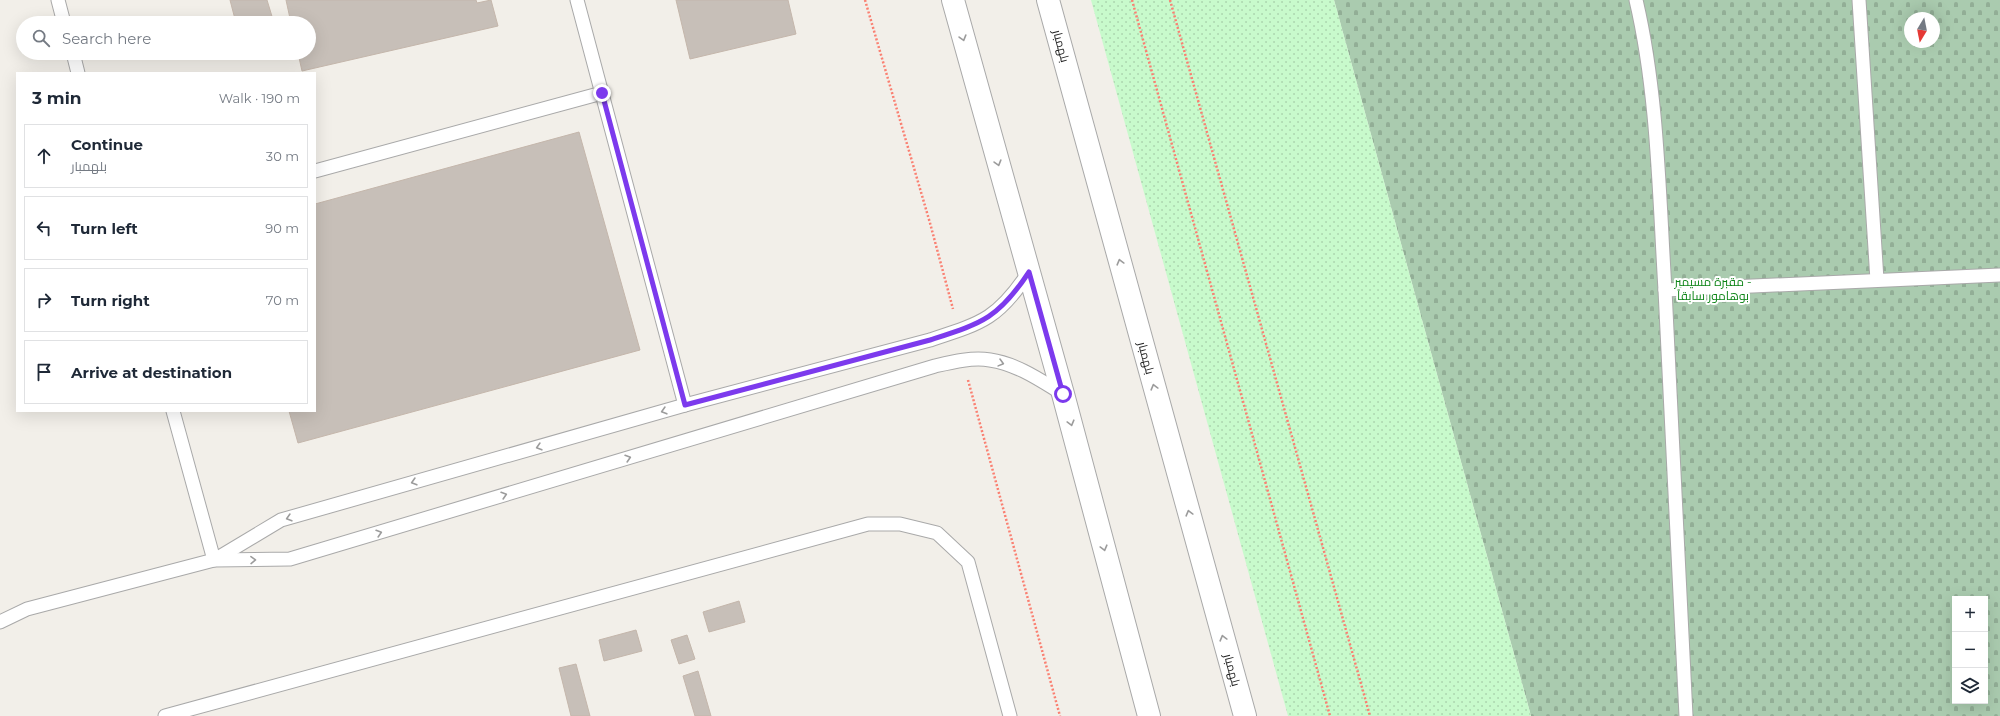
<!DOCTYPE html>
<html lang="en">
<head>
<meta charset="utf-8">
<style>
	:root { --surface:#fff; --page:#f2f2f3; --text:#1f2937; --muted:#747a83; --line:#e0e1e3 }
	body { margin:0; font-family:Montserrat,Cairo,sans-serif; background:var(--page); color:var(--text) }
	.controls { position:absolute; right:12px; bottom:12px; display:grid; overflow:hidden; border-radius:0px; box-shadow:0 4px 16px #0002 }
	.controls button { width:36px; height:36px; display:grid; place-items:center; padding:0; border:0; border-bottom:1px solid var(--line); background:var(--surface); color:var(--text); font:20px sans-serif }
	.compass { position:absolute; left:1904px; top:12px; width:36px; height:36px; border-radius:50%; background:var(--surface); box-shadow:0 4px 16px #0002; rotate:190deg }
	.stop { position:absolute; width:12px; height:12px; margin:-9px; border:3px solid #7c3aed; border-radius:50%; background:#fff }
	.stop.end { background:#7c3aed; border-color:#fff; box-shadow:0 1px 4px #0008 }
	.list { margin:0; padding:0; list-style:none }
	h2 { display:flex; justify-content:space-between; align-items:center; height:52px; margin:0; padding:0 16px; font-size:17px }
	h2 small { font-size:13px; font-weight:400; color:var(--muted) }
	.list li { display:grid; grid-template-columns:26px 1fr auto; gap:12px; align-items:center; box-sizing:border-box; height:64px; margin:0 8px 8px; padding:0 8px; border:1px solid var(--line); border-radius:0px }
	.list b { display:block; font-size:15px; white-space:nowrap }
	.list p { margin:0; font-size:13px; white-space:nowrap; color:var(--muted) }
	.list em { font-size:13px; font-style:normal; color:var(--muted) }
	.icon { flex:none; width:22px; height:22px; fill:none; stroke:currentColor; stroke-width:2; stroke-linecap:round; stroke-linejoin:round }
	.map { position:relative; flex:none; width:2000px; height:716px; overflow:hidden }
	.search { position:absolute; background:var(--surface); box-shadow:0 4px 16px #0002; left:16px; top:16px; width:300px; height:44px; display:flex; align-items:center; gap:10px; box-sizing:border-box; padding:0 14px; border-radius:22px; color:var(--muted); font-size:15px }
	.panel { position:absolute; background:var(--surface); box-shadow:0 4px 16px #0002; left:16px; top:72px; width:300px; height:340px; border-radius:0px }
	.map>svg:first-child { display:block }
</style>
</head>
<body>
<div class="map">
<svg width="2000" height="716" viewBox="0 0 2000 716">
	<defs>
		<pattern id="cemetery-stones" width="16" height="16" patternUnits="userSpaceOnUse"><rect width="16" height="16" fill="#aacbaf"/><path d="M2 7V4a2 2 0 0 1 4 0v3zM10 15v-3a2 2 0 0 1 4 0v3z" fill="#92ae96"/></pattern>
		<pattern id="park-dots" width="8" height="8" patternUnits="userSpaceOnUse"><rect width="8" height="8" fill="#c8facc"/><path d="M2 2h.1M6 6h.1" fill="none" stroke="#acd6af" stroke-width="1.8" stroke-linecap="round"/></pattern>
	</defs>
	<rect width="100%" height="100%" fill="#f2efe9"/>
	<path fill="url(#cemetery-stones)" fill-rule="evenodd" d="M1334 0H2000V716H1531ZM1910 18H1934V42H1910ZM1955 599H1985V701H1955Z"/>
	<path fill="url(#park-dots)" d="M1091 0H1334L1531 716H1288Z"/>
	<g fill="#c7bfb8" stroke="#c4b6ab">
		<path d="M230 0H267L274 23H236Z"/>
		<path d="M286 0H476L477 3 491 0 498 26 302 71 298 53H309V23H291Z"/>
		<path d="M676 0H788L796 34 690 59Z"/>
		<path d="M245 53H261L246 57Z"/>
		<path d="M579 132 640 350 298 443 289 411H315V204Z"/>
		<path d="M739 601 745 622 709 632 703 612Z"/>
		<path d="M636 630 642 651 604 661 599 640Z"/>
		<path d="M687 635 695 659 679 664 671 640Z"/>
		<path d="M576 664 590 716H571L559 668Z"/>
		<path d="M698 671 711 716H695L683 676Z"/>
	</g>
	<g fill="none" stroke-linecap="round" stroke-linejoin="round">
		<g stroke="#a9a9a9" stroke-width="15">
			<g id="service">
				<path d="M58 0 64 23"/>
				<path d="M577 0 685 405"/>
				<path d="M1636 0C1658 94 1659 194 1665 290L2000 275"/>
				<path d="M1859 0 1877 280"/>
				<path d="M73 53 78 73"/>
				<path d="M315 171 602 93"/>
				<path d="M1665 290 1686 716"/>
				<path d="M173 411 214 560"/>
				<path d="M216 559 281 520 685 405 930 340C982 323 998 319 1029 272"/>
				<path d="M0 622 27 609 214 560 290 559 935 366C952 362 972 357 990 360 1017 364 1040 380 1063 394"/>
				<path d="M165 716 868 524H900L937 533 968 562 1010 716"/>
			</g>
		</g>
		<g stroke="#a9a9a9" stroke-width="24">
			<g id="tertiary">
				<path d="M953 0 1063 394 1149 716"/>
				<path d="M1048 0 1245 716"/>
			</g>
		</g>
		<g stroke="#fa8072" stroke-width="2.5" stroke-dasharray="2 2" stroke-linecap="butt">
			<path d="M865 0 930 223 953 309"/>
			<path d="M1132 0 1330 716"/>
			<path d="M1170 0 1370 716"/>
			<path d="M968 380 1060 716"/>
		</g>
		<use href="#service" stroke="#fff" stroke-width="13"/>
		<use href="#tertiary" stroke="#fff" stroke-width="22"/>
	</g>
	<defs><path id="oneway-chevron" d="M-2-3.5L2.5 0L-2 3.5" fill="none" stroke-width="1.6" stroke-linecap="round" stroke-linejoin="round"/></defs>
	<g stroke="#9c9c9c">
		<use href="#oneway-chevron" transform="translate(963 38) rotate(74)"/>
		<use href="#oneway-chevron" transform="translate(998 163) rotate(74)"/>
		<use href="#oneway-chevron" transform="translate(1120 262) rotate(-105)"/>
		<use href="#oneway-chevron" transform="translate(1001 363) rotate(15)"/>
		<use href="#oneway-chevron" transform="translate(1154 387) rotate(-105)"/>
		<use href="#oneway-chevron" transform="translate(664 411) rotate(164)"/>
		<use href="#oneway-chevron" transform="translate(1071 423) rotate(75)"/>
		<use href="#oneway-chevron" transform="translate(539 447) rotate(164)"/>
		<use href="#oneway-chevron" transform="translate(628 458) rotate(-17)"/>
		<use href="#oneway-chevron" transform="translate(414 482) rotate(164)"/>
		<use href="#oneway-chevron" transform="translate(504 495) rotate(-17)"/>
		<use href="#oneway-chevron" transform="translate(1189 513) rotate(-105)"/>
		<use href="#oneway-chevron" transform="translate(289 518) rotate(164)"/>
		<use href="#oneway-chevron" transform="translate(379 533) rotate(-17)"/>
		<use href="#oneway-chevron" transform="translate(1104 548) rotate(75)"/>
		<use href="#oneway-chevron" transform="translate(253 560) rotate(-1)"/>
		<use href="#oneway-chevron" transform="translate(1223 638) rotate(-105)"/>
	</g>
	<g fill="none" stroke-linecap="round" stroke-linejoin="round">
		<path stroke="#7c3aed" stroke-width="5" d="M602 93 685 405 930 340C982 323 998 319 1029 272L1063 394"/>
	</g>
	<g text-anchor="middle" stroke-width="4" stroke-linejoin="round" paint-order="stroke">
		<g font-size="12" fill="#222" stroke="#fff">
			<text transform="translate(1061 46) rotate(75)" y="4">بلهمبار</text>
			<text transform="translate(1146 358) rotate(75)" y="4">بلهمبار</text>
			<text transform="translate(1232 670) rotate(75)" y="4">بلهمبار</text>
		</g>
		<g font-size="12" fill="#0c8416" stroke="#fff">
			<text x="1713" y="286">مقبرة مسيمير -<tspan x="1713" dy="14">بوهامور سابقاً</tspan></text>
		</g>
	</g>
</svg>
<div class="controls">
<button>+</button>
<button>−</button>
<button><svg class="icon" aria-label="layers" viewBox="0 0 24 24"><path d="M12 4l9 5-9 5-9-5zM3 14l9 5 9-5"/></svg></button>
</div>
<svg class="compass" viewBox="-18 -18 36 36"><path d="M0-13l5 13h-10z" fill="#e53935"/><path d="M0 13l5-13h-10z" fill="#747a83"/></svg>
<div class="stop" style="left:1063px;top:394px"></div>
<div class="stop end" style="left:602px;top:93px"></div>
<div class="search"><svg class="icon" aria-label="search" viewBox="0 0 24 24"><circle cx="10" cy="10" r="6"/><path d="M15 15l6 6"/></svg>Search here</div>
<section class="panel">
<h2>3 min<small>Walk · 190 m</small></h2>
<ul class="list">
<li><svg class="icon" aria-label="ahead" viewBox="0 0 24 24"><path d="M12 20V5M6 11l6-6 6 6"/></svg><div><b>Continue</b><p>بلهمبار</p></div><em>30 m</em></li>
<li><svg class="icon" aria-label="left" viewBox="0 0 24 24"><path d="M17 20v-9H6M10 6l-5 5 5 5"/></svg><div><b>Turn left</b></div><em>90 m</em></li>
<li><svg class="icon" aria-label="right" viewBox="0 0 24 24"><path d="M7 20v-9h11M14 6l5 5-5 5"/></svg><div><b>Turn right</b></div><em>70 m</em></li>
<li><svg class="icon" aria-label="arrive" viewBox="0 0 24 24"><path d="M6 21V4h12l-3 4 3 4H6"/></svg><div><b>Arrive at destination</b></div></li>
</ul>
</section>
</div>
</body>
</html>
